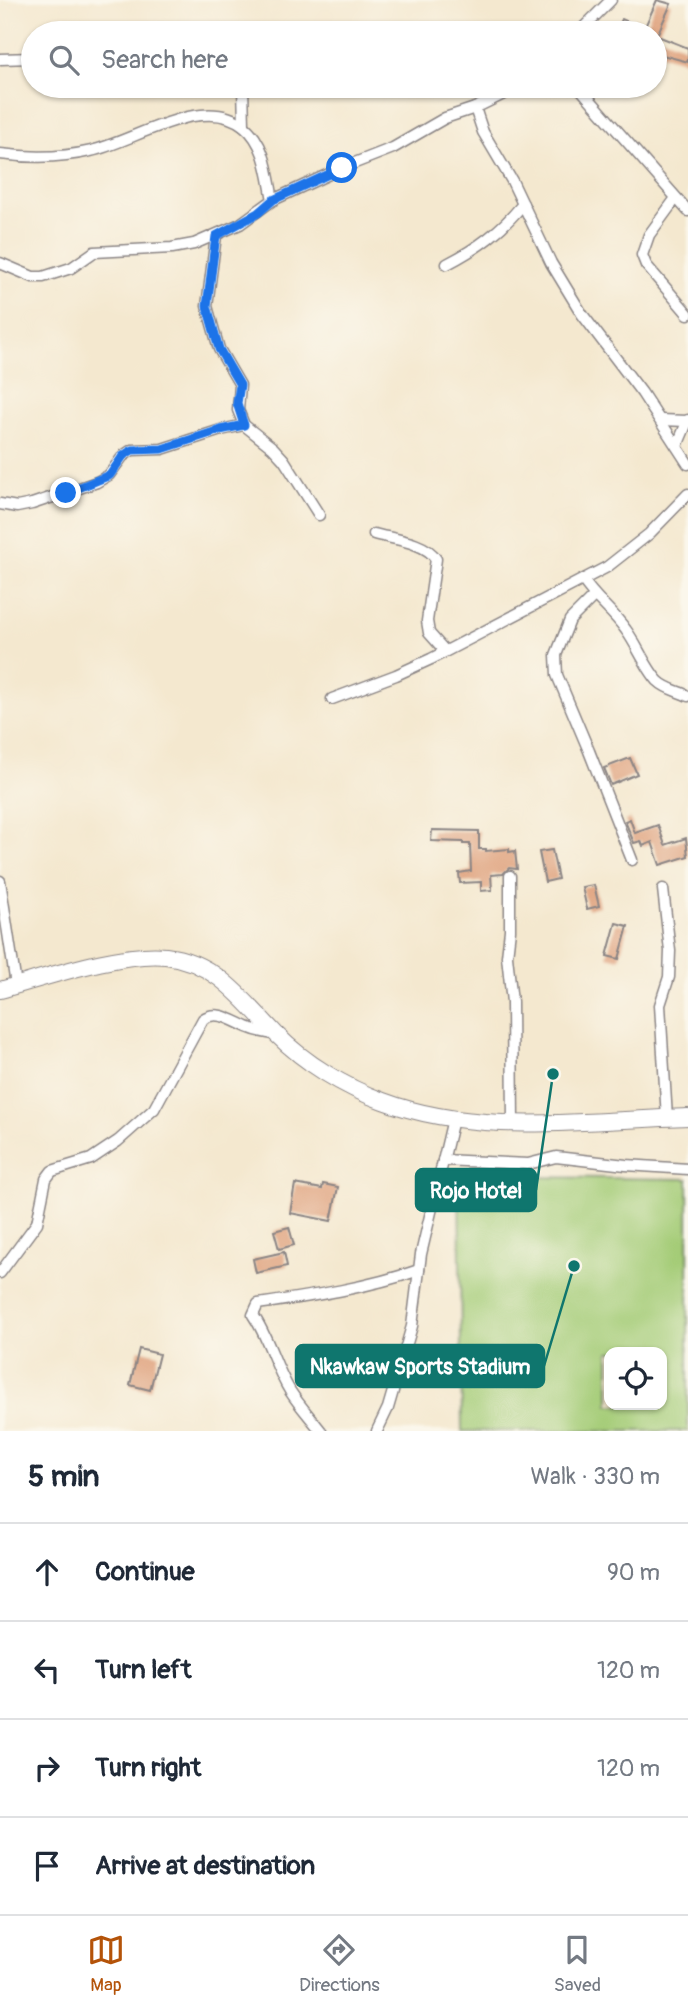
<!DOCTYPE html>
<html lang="en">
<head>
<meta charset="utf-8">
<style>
	:root { --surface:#fff; --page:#f2f2f3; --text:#1f2937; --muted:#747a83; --line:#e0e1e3; --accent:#b45309 }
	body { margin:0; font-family:Pangolin,sans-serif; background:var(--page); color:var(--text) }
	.controls { position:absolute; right:21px; bottom:21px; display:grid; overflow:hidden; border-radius:14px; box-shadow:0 2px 5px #0004 }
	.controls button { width:63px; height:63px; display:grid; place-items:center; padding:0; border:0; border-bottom:2px solid var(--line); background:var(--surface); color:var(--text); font:35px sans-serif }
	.stop { position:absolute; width:21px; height:21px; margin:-16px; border:5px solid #1a73e8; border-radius:50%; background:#fff }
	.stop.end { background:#1a73e8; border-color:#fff; box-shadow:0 2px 7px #0008 }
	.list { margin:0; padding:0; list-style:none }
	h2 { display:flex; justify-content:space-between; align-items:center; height:91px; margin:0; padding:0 28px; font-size:30px }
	h2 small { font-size:23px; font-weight:400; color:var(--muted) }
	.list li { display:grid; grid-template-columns:46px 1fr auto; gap:21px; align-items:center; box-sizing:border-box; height:98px; padding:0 28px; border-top:2px solid var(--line) }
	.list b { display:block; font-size:26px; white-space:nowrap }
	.list em { font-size:23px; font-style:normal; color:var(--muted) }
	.icon { flex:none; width:38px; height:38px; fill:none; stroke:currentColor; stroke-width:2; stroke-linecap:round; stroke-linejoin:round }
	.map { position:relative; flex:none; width:688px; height:1431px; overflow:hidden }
	.search { position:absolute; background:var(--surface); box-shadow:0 2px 5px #0004; left:21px; right:21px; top:21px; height:77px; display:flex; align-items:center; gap:18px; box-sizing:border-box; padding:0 24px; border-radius:38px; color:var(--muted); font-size:26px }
	.sheet { height:483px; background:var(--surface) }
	nav { display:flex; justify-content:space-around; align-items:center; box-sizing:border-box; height:98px; border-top:2px solid var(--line); background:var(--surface); font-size:19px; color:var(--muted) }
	nav a { display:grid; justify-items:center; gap:4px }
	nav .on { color:var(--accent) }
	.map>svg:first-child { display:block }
</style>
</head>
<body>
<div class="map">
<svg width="688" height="1431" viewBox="0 0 688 1431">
	<rect width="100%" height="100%" fill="#fbf7ec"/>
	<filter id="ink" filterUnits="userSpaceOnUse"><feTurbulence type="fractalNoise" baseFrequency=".0143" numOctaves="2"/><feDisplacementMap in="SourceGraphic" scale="14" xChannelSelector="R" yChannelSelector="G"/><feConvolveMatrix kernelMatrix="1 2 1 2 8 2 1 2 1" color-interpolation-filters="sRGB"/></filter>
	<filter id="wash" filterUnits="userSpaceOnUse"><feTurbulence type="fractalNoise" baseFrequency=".00686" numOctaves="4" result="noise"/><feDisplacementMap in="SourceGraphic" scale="28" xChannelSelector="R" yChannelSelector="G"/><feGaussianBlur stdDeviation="1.57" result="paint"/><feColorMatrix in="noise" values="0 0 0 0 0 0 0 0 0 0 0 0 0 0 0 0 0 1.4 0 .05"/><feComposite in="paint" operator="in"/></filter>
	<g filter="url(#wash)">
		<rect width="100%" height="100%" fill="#f4e8cf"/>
		<path fill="#a4cc77" stroke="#637759" stroke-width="2" fill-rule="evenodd" d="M459 1176 688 1179V1431H462ZM609 1352H662V1405H609Z"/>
		<g id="blocks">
			<g fill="#de9e78">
				<path d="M657 0 671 4 658 33H616L622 19 644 29Z"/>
				<path d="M655 35 688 48V62L655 53Z"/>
				<path d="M630 758 637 774 611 785 604 768Z"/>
				<path d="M630 819 635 833 658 825 665 845 686 838 688 856 660 865 652 842 643 846 641 841 634 843 625 821Z"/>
				<path d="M432 830 479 831V849H486V851L509 849V852L515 851 517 869 509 868 503 874 491 875 492 890 481 891V882L460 883 459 873 471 871 470 844H463V842L431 841Z"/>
				<path d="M552 850 558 879 545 882 539 852Z"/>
				<path d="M594 885 599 906 587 909 582 887Z"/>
				<path d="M616 923 628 926 619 959 607 956Z"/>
				<path d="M295 1184 322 1189 323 1184 338 1187 331 1221 290 1213Z"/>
				<path d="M289 1227 294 1245 279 1249 274 1231Z"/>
				<path d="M284 1252 287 1266 256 1273 253 1259Z"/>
				<path d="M139 1349 159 1354 150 1390 130 1385Z"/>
			</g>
		</g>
	</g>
	<g filter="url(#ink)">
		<use href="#blocks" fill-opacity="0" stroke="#8b8585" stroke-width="2"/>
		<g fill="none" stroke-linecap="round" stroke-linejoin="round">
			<g stroke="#8b8585" stroke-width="13">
				<g id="street">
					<path d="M578 33 611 0"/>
					<path d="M0 59 33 58"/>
					<path d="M243 86 244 126"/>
					<path d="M578 86 688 211"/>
					<path d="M475 108 483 132 512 181 551 263 582 314 642 393 688 464"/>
					<path d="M0 154C31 158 61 158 91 151 135 141 204 93 244 126 266 144 268 175 273 200"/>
					<path d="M676 198 649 235 642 255 646 265 688 314"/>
					<path d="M216 236 207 306 219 349 240 385 238 410 244 425 273 448 284 460 319 515"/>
					<path d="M0 263 33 277H43L71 268 94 252 172 248 194 244 240 224 273 200 342 168 393 148 445 118 475 108 520 86"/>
					<path d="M447 264C478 248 501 231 523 204"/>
					<path d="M660 420 687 421"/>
					<path d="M677 446 688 420"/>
					<path d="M0 504 17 507 32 504 97 482 109 475 123 456 132 450 162 449 221 430 244 425"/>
					<path d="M374 534C392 539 426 542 436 559L427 621 429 633 445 651"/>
					<path d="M583 580C595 599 613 611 626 630 637 645 646 668 658 681 666 689 678 691 688 696"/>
					<path d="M594 596 570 620 556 655 557 675 589 751 632 860"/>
					<path d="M332 699 396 675 431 659 607 567 649 534 688 494"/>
					<path d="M510 876V930L507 956 512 1002 513 1124"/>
					<path d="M0 881 16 985"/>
					<path d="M663 889 670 951 669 977 660 1005 667 1118"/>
					<path d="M443 1160 528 1164 556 1157 626 1165 688 1169"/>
					<path d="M0 1273 37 1223 46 1179 52 1171 91 1159 118 1141 154 1109 203 1019C217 1009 233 1021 247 1027 256 1031 266 1033 276 1034"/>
					<path d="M321 1431C311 1418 299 1405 290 1391 275 1367 269 1338 253 1315L258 1304C312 1296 367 1288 419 1270"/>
					<path d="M377 1431 388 1408 412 1326 421 1254 453 1119"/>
				</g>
			</g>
			<g stroke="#8b8585" stroke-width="18">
				<path id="secondary" d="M0 990C44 978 122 951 166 956 216 962 243 1000 276 1034 305 1063 344 1087 383 1101 479 1137 587 1120 688 1117"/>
			</g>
			<use href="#street" stroke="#fff" stroke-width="10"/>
			<use href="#secondary" stroke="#fff" stroke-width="16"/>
		</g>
	</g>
	<g fill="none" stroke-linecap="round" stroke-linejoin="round" filter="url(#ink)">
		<path stroke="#1a73e8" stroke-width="9" d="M66 493 110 475 123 456 132 450 162 449 220 430 244 425 237 403 240 385 219 349 207 306 216 236 258 213 273 200 342 168"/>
	</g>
	<path fill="none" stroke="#0f766e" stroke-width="2.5" d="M553 1074L536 1190M574 1266L544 1366"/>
	<g fill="#0f766e" stroke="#fbf7ec" stroke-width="2.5">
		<circle cx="553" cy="1074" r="7"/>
		<circle cx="574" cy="1266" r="7"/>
	</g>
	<g fill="#0f766e" stroke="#0f766e" stroke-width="2.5">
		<rect x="416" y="1169" width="120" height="42" rx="7"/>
		<rect x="296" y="1345" width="248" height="42" rx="7"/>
	</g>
	<g font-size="21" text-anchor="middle" font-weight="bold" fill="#fff">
		<text x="476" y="1198">Rojo Hotel</text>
		<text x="420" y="1374">Nkawkaw Sports Stadium</text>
	</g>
</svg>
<div class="controls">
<button><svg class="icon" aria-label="locate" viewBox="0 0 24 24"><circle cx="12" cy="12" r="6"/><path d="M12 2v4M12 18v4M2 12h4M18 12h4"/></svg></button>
</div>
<div class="stop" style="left:342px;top:168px"></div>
<div class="stop end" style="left:66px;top:493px"></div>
<div class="search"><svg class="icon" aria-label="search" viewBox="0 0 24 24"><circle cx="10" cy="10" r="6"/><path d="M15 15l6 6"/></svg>Search here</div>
</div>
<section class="sheet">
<h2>5 min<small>Walk · 330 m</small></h2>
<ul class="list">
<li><svg class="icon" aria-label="ahead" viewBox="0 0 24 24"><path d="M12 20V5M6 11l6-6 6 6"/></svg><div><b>Continue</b></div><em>90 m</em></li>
<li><svg class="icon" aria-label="left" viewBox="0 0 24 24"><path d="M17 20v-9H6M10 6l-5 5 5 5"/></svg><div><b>Turn left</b></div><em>120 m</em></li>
<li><svg class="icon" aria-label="right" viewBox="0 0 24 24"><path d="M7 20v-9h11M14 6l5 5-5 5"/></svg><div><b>Turn right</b></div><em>120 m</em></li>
<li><svg class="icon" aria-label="arrive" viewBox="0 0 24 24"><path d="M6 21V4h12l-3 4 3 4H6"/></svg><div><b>Arrive at destination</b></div></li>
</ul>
</section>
<nav>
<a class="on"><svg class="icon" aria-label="map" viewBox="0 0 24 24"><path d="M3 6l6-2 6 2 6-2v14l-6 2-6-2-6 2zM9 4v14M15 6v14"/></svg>Map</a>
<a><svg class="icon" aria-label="directions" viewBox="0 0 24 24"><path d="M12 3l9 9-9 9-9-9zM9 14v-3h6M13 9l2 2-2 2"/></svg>Directions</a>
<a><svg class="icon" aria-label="saved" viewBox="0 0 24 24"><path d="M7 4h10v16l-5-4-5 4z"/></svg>Saved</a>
</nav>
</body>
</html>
